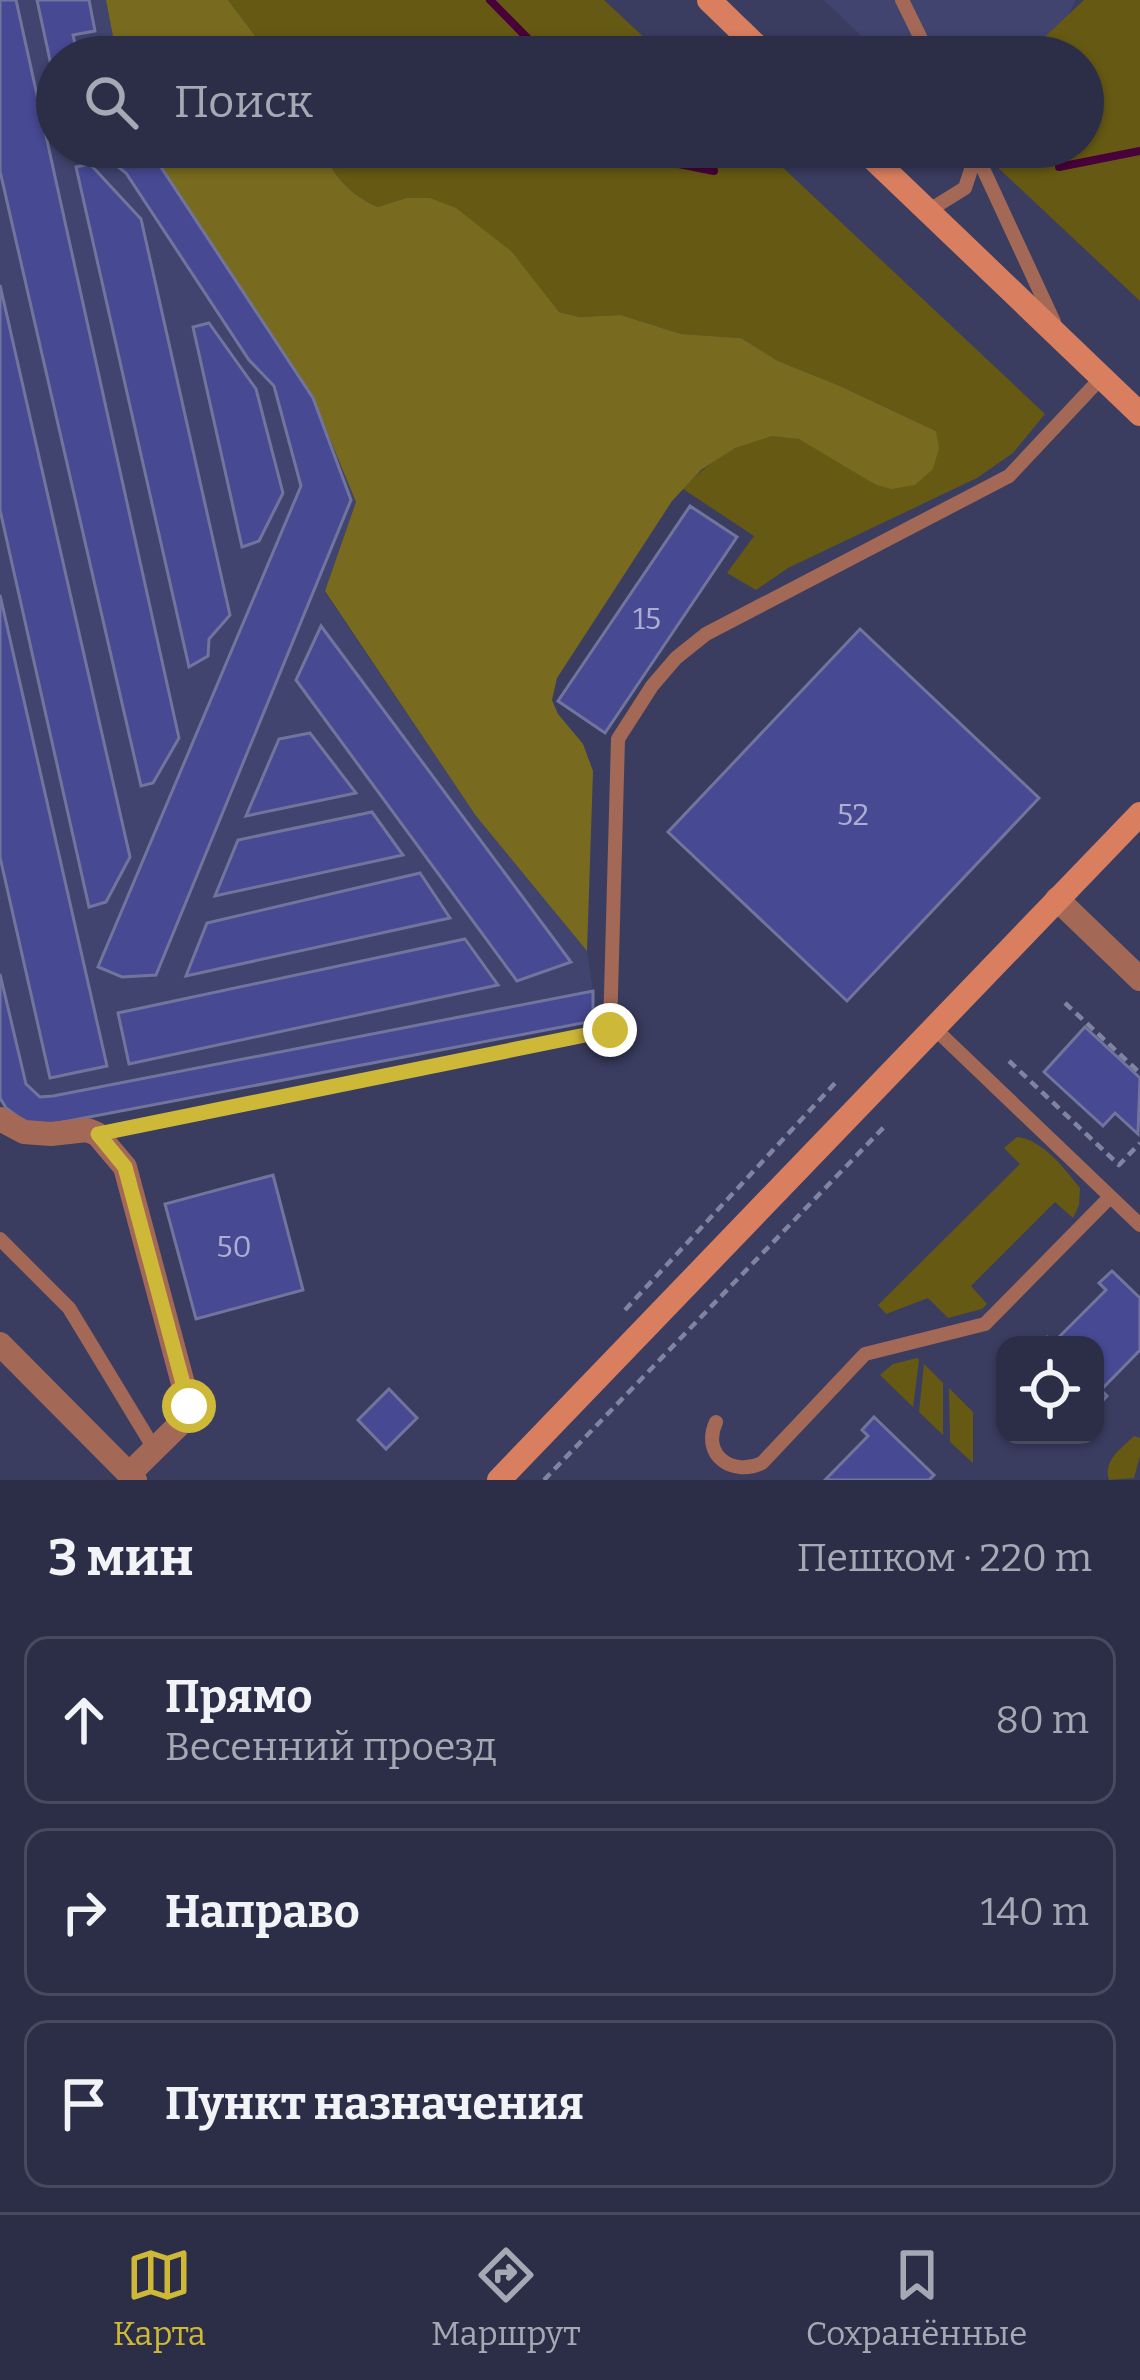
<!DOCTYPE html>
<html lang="ru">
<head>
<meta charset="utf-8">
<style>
	:root { --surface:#2c2e48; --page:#383a52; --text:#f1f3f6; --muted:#a6a8b4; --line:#484a60; --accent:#ceb837 }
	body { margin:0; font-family:Bitter,serif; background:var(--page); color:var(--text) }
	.controls { position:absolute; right:36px; bottom:36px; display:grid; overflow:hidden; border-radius:24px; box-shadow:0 3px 9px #0004 }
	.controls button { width:108px; height:108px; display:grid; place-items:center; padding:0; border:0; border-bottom:3px solid var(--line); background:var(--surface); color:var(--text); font:60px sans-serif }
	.stop { position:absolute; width:36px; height:36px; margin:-27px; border:9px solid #ceb837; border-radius:50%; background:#fff }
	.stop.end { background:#ceb837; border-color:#fff; box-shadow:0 3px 12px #0008 }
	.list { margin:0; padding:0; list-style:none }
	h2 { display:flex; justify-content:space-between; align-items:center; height:156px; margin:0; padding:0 48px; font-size:51px }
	h2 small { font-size:39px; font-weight:400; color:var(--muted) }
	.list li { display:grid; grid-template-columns:78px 1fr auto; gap:36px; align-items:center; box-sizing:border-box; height:168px; margin:0 24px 24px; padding:0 24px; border:3px solid var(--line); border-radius:24px }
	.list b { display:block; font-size:45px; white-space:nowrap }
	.list p { margin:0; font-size:39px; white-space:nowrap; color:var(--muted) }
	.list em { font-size:39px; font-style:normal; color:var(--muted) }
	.icon { flex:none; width:66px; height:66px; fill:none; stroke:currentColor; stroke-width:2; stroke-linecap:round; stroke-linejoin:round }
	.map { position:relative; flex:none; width:1140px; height:1480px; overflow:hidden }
	.search { position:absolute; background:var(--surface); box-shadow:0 3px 9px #0004; left:36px; right:36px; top:36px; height:132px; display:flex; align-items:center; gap:30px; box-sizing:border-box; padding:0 42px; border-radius:66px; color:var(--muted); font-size:45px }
	.sheet { height:732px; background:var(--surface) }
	nav { display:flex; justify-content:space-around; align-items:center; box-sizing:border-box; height:168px; border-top:3px solid var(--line); background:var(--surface); font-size:33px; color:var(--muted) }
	nav a { display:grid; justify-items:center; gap:6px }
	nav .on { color:var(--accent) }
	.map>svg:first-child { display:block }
</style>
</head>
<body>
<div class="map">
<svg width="1140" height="1480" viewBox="0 0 1140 1480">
	<rect width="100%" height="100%" fill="#3a3d60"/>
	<g fill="#40446e">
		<path d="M0 0H106L117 57H57V147H148L313 398 356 502 325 592 476 816 587 951 593 991 25 1122 6 1108 0 1098Z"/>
		<path d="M824 0H1076L1068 15 1023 57H883Z"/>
	</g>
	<g fill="#655913">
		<path d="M228 0H604L665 57H271Z"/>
		<path d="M1084 0H1140V301L976 147H1083V57H1023Z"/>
		<path d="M322 147H761L1045 414 1013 453 977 478 788 568 756 590 727 573 754 536 683 489C710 460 760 423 801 440 827 451 852 470 876 485L936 431 840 386 778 361 741 338 681 334 621 315 580 317 559 312 545 296 406 198 378 207C350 195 332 175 322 147Z"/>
		<path d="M1017 1137C1042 1139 1065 1169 1080 1188L1079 1205 1073 1218 1055 1202 971 1286 987 1304 982 1309 948 1318 928 1298 886 1314 878 1305 1020 1164 1004 1148Z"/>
		<path d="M917 1358 919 1360 913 1407 880 1375 893 1364Z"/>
		<path d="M924 1364 943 1383V1435L919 1412Z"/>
		<path d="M949 1388 973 1412V1463L950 1442Z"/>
		<path d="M1134 1436 1140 1438V1456L1134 1478 1109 1480C1103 1460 1121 1449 1134 1436Z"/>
	</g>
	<g fill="#786b1f">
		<path d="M106 0H228L271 57H117Z"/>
		<path d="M148 147H322C332 175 350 195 378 207L406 198H430L456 208 512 252 559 312 580 317 621 315 681 334 741 338 778 361 840 386 936 431 939 448 933 469 915 485 892 489 876 485 799 439 772 436 735 448 701 470 672 501 557 678 552 700 558 714 583 744 593 771 587 951 476 816 325 591 356 502 313 398Z"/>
	</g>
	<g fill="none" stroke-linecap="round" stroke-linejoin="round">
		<g stroke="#49013a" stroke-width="8">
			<path d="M490 0 546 57"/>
			<path d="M655 147 674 163 714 171"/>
			<path d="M1059 167 1140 151"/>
		</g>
	</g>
	<g fill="#474993" stroke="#71759d" stroke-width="3">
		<path d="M0 0H16L179 738 153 783 141 786 0 171Z"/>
		<path d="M37 0H89L95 31 73 35 78 57H57V93Z"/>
		<path d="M93 147H142L153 155 313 398 351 500 156 975 122 977 98 967 301 486 274 386 249 360 126 173Z"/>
		<path d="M90 164 141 219 230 615 209 639 208 656 189 667 76 167Z"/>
		<path d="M0 285 130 857 106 902 89 907 0 510Z"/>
		<path d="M209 323 256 389 283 493 259 541 242 547 193 327Z"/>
		<path d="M690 506 737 537 605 733 558 701Z"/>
		<path d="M0 595 107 1066 50 1078 0 857Z"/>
		<path d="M321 626 571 962 517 981 296 680Z"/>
		<path d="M860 629 1039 798 847 1001 668 832Z"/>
		<path d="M310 733 356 793 246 816 279 739Z"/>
		<path d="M372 812 403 855 215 896 238 840Z"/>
		<path d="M420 873 450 918 186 976 207 923Z"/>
		<path d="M465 939 498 985 129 1064 118 1013Z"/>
		<path d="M0 974 26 1084 40 1097 53 1096 593 991V1021L42 1126 25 1122 6 1108 0 1098Z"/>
		<path d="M1085 1027 1140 1078 1138 1134 1115 1113 1103 1126 1044 1072Z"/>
		<path d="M273 1175 303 1290 196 1319 165 1204Z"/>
		<path d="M1112 1271 1140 1298V1350L1101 1390 1107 1396 1095 1409V1345H1039L1047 1337 1053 1343 1106 1290 1099 1283Z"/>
		<path d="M389 1389 417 1418 386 1449 358 1420Z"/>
		<path d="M874 1417 934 1475 929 1480H825L868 1436 862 1430Z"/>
	</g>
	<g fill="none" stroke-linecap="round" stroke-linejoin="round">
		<g stroke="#8184a1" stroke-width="4.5" stroke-dasharray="9 6" stroke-linecap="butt">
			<path d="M1065 1003 1140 1073"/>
			<path d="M1009 1061 1119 1165 1140 1143"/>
			<path d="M127 1128 592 1034"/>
			<path d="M625 1310 837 1081"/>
			<path d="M544 1480 885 1126"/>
		</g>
		<g stroke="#a36956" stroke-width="14">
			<path d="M902 0 930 57"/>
			<path d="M973 147 1054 322"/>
			<path d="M928 211 965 188 976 154"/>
			<path d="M933 1027 1140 1225"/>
			<path d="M610 1030 618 739 652 686 676 658 706 634 1009 476 1101 378"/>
			<path d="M0 1239 69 1308 155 1450"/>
			<path d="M716 1422C701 1455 732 1477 762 1463L865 1354 985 1324 1110 1197"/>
		</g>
		<g stroke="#a36956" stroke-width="24">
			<path d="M1057 899 1140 979"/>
			<path d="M0 1119 24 1132 51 1134 87 1130 97 1134 125 1167 189 1406 182 1422 129 1474"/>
			<path d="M0 1344 135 1480"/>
		</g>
		<g stroke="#d97e5f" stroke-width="24">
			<path d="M709 0 768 57"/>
			<path d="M861 147 1140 414"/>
			<path d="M499 1480 1140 814"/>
		</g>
	</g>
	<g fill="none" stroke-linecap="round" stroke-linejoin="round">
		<path stroke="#ceb837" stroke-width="15" d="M189 1406 125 1167 98 1134 610 1030"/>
	</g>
	<g text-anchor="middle" stroke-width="10" stroke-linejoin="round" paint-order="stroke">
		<g font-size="30" fill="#acaed1">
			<text x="647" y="629">15</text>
			<text x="853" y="825">52</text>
			<text x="234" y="1257">50</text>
		</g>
	</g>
</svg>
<div class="controls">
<button><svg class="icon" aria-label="locate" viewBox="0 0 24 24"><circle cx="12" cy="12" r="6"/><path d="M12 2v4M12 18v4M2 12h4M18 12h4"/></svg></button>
</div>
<div class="stop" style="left:189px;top:1406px"></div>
<div class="stop end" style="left:610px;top:1030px"></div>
<div class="search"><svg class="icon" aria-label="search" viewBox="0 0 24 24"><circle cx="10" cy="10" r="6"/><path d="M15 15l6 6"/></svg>Поиск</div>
</div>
<section class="sheet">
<h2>3 мин<small>Пешком · 220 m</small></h2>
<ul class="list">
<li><svg class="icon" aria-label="ahead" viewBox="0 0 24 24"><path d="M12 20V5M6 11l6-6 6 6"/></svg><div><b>Прямо</b><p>Весенний проезд</p></div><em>80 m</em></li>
<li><svg class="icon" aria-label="right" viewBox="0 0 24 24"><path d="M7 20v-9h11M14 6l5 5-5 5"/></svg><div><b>Направо</b></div><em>140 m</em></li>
<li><svg class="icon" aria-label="arrive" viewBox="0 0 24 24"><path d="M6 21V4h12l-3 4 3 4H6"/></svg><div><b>Пункт назначения</b></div></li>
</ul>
</section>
<nav>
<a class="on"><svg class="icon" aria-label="map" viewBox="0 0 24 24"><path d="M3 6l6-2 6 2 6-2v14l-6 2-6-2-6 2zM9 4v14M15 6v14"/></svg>Карта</a>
<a><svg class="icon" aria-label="directions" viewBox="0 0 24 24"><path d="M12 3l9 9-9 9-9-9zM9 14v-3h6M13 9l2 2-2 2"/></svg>Маршрут</a>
<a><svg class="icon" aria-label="saved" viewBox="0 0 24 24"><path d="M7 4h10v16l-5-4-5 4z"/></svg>Сохранённые</a>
</nav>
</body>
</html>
